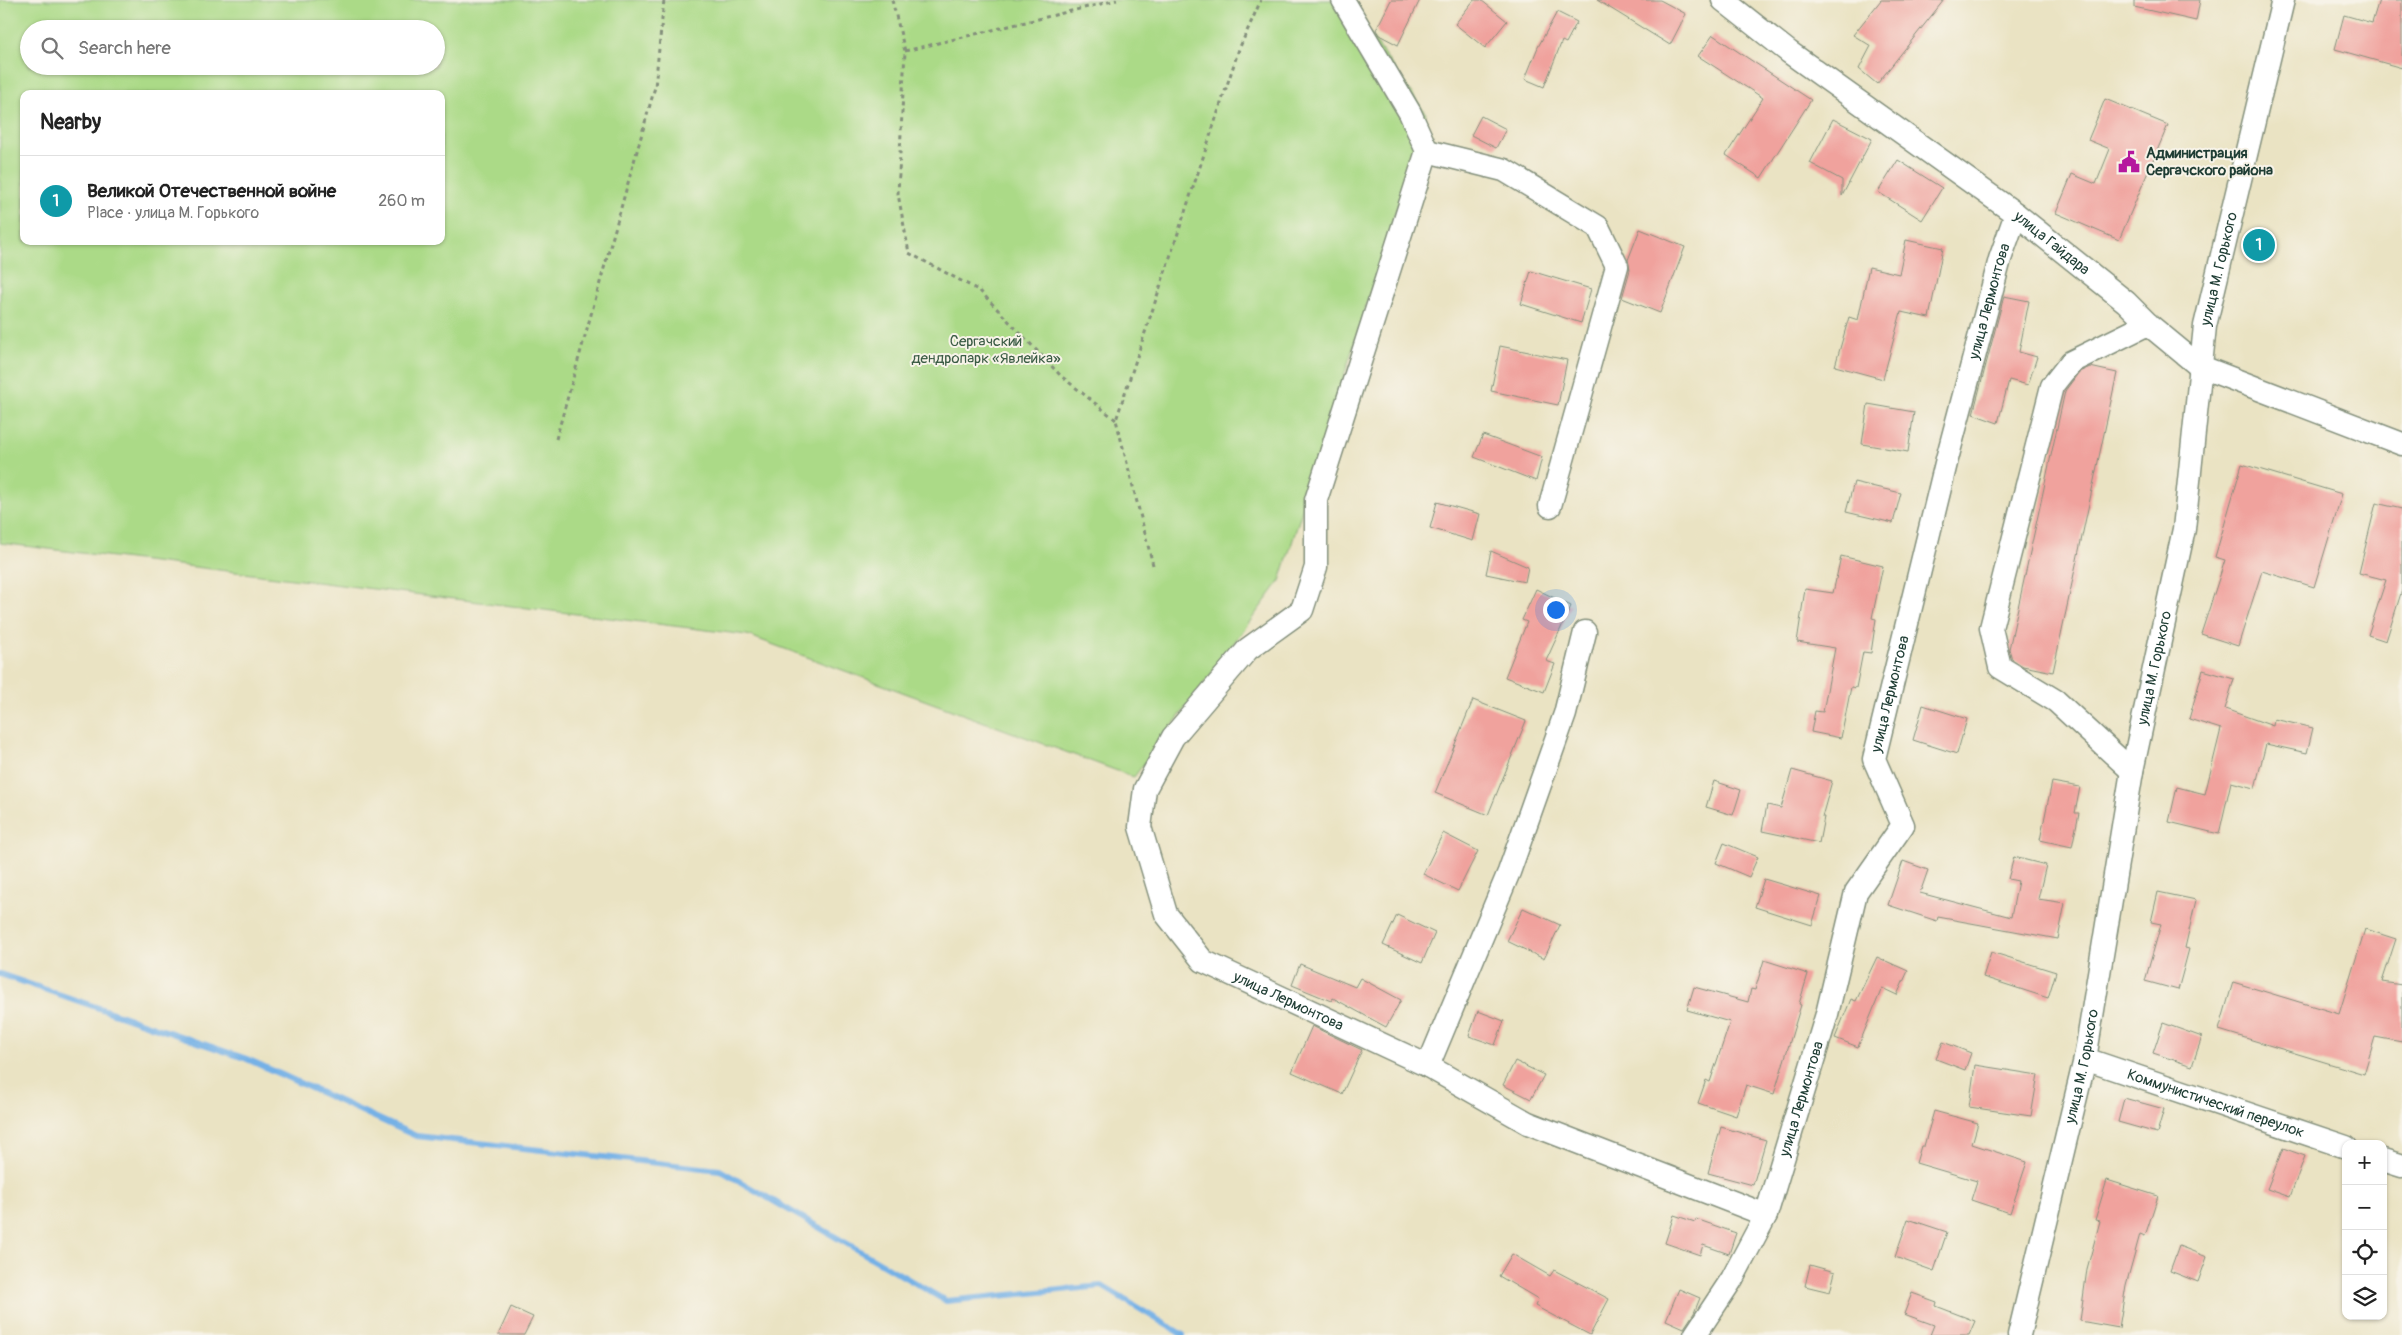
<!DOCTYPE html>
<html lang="en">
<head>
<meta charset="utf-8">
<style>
	:root { --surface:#fff; --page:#f2f2f2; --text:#222; --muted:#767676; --line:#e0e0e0; --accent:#b45309 }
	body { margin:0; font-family:Pangolin,sans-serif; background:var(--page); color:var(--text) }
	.controls { position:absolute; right:15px; bottom:15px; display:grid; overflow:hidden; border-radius:10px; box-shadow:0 1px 4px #0004 }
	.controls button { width:45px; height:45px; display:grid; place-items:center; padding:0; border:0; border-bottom:1px solid var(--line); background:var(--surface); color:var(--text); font:25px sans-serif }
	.you { position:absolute; left:1555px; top:609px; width:18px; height:18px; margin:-12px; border:4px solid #fff; border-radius:50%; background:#1a73e8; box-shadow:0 0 0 8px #1a73e833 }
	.badge { display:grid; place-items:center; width:32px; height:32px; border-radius:50%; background:var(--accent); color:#fff; font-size:16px; font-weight:700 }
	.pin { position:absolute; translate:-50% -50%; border:2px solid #fff; box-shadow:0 1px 5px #0006 }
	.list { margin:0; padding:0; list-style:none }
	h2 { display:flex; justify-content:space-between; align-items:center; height:65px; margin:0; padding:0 20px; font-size:21px }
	h2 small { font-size:16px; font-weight:400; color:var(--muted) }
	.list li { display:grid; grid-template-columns:32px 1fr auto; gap:15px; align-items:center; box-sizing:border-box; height:90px; padding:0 20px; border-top:1px solid var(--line) }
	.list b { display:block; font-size:19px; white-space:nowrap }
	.list p { margin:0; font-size:16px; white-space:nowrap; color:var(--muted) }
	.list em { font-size:16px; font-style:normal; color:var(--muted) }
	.icon { flex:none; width:28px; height:28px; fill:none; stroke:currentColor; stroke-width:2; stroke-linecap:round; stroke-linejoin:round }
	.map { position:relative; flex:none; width:2402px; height:1335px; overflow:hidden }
	.search { position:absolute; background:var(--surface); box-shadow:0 1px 4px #0004; left:20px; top:20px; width:425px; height:55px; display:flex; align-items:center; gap:12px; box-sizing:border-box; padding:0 18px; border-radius:28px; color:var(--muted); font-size:19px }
	.panel { position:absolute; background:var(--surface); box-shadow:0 1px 4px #0004; left:20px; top:90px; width:425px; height:155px; border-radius:10px }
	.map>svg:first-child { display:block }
</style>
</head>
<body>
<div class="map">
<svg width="2402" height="1335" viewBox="0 0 2402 1335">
	<rect width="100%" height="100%" fill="#f7f3e8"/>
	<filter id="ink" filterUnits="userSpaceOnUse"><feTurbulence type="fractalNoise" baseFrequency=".02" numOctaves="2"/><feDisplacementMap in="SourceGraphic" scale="10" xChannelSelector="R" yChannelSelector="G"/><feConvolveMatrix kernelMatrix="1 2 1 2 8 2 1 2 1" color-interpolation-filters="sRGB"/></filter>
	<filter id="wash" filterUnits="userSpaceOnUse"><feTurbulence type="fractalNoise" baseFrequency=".0096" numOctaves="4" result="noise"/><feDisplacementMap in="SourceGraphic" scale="20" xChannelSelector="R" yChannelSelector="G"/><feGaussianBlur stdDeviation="1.12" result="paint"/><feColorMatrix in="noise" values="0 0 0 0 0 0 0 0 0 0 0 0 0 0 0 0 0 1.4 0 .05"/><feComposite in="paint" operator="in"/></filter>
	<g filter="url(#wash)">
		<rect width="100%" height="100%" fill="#eae3c3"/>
		<path fill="#abda87" stroke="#658c5e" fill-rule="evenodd" d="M0 0H1346L1426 114 1280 581 1134 777 747 635 0 543ZM29 29H436V66H29ZM24 94H441V241H24Z"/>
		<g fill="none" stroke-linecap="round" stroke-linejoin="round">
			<path stroke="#74b1e6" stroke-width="6" d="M0 974 247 1059 416 1136 720 1170 946 1301 1102 1286 1183 1335"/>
		</g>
		<g id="blocks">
			<g fill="#f0a29d">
				<path d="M1391 0H1420L1398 45 1379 35 1376 30Z"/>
				<path d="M1474 0H1481L1507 21 1485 48 1455 24Z"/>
				<path d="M1597 0H1660L1686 14 1670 45Z"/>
				<path d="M1881 0H1944L1877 84 1859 69 1871 46 1853 35Z"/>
				<path d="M2134 0H2200L2196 21 2134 7Z"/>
				<path d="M2379 0H2402V68L2335 49 2344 15 2372 23Z"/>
				<path d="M1557 12 1577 22 1566 43 1562 41 1544 87 1525 79 1538 47Z"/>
				<path d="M1713 35 1811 100 1761 178 1726 155 1763 98 1698 56Z"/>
				<path d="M2105 99 2168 125 2119 240 2056 213 2072 174 2096 184 2110 149 2088 140Z"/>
				<path d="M1481 116 1506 129 1496 148 1471 135Z"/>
				<path d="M1833 119 1872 139 1842 196V180L1810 163Z"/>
				<path d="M1898 160 1942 188 1922 220 1878 192Z"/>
				<path d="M1640 229 1685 247 1660 313 1622 298 1630 270 1628 260Z"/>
				<path d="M1906 240 1943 248 1929 318 1901 312 1883 379 1835 366 1849 317 1858 320 1869 267 1899 274Z"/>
				<path d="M1531 271 1591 289 1581 323 1521 304Z"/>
				<path d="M2004 296 2029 301 2019 352 2037 357 2028 385 2009 380 1998 423 1973 414Z"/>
				<path d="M1500 346 1567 360 1558 405 1491 391Z"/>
				<path d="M2090 367 2117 373 2053 672 2023 666 2012 659 2009 649 2065 391 2079 372Z"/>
				<path d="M1868 404 1914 412 1908 452 1862 444Z"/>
				<path d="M1483 435 1542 457 1536 481 1474 457Z"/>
				<path d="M2242 464 2342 494 2314 587 2262 571 2238 646 2201 634 2225 560 2215 557Z"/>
				<path d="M1854 482 1901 493 1893 523 1846 512Z"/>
				<path d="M1437 502 1480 514 1473 541 1430 528Z"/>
				<path d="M2376 503 2402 509V590L2386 641 2368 635 2386 580 2359 573Z"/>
				<path d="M1491 551 1528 567 1525 582 1486 574Z"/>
				<path d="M1841 556 1883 566 1872 618 1876 619 1871 653 1863 652 1856 688 1851 687 1841 738 1811 732 1815 711 1823 712 1835 648 1797 642 1805 589 1833 593Z"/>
				<path d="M1536 589 1571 606 1546 661 1555 664 1544 692 1505 677 1527 622 1522 620Z"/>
				<path d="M2203 670 2234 679 2225 709 2273 726 2274 719 2313 728 2307 753 2266 744 2255 788 2231 782 2219 834 2169 822 2177 787 2205 794 2221 729 2189 719Z"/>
				<path d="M1473 700 1526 721 1488 815 1435 793Z"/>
				<path d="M1923 705 1967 719 1957 754 1913 740Z"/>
				<path d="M1792 770 1832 781 1822 817H1824L1819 843 1762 831 1767 805 1781 808Z"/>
				<path d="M1714 781 1741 790 1733 815 1706 807Z"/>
				<path d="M2052 782 2080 787 2075 813H2079L2072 847 2040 840Z"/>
				<path d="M1443 833 1478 851 1458 891 1423 874Z"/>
				<path d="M1724 843 1758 857 1749 877 1716 863Z"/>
				<path d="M2014 857 2046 865 2038 899 2065 903 2058 939 1938 917 1937 921 1888 905 1903 861 1928 870 1920 893 2011 917 2018 881 2008 879Z"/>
				<path d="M1764 879 1821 896 1812 925 1755 907Z"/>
				<path d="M2158 892 2196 900 2185 948 2189 949 2178 990 2145 981 2161 924 2151 922Z"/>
				<path d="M1523 908 1560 925 1544 959 1507 941Z"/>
				<path d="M1397 915 1435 933 1422 963 1383 945Z"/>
				<path d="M2365 929 2396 939 2382 982 2402 985V1042L2375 1037 2364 1074 2219 1030 2233 982 2339 1014Z"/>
				<path d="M1991 952 2056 972 2048 998 1983 977Z"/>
				<path d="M1877 957 1908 971 1897 995 1882 988 1858 1047 1835 1038 1851 999 1856 1001Z"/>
				<path d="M1764 960 1808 974 1799 1004 1801 1005 1774 1094 1746 1085 1736 1116 1698 1103 1706 1080 1710 1082 1730 1022 1687 1010 1694 987 1748 1002 1751 989 1755 990Z"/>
				<path d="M1300 964 1355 987 1360 978 1401 1000 1386 1027 1333 998 1331 1001 1292 985Z"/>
				<path d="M1478 1011 1504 1021 1495 1045 1469 1036Z"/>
				<path d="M2163 1023 2202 1037 2192 1066 2153 1053Z"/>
				<path d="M1312 1026 1362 1050 1342 1094 1292 1072Z"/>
				<path d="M1943 1042 1971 1053 1965 1070 1936 1059Z"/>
				<path d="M1515 1061 1544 1075 1531 1099 1503 1085Z"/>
				<path d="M1975 1065 2038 1075 2031 1116 1969 1107Z"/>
				<path d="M2124 1098 2164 1109 2157 1133 2118 1122Z"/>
				<path d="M1934 1111 1978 1123 1972 1144 2027 1162 2010 1213 1971 1200 1977 1181 1916 1163 1921 1146H1924Z"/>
				<path d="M1721 1127 1766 1140 1753 1185 1708 1173Z"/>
				<path d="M2283 1148 2305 1156 2290 1197 2267 1189Z"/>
				<path d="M2107 1180 2158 1196 2145 1236 2140 1234 2126 1285 2119 1328 2080 1321 2087 1269 2100 1221 2095 1220Z"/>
				<path d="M1674 1215 1695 1222 1696 1219 1736 1233 1729 1254 1703 1245 1700 1255 1665 1243Z"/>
				<path d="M1908 1219 1947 1232 1934 1271 1895 1257Z"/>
				<path d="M2179 1246 2207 1257 2198 1282 2170 1271Z"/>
				<path d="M1512 1254 1550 1276 1554 1270 1609 1299 1590 1335 1535 1306 1538 1299 1499 1276Z"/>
				<path d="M1810 1265 1835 1272 1830 1292 1805 1286Z"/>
				<path d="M1679 1289 1700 1298 1694 1313 1684 1328 1666 1320Z"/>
				<path d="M1912 1293 1937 1302 1936 1306 1975 1321 1969 1335H1930L1934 1325 1904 1314Z"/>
				<path d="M511 1307 533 1317 524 1335H498Z"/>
			</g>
		</g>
	</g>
	<g filter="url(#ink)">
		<use href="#blocks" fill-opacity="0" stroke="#84907c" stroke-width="1"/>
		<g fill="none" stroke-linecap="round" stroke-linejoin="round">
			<g stroke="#84907c" stroke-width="25">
				<g id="minor">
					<path id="s1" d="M1343 0 1410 113 1427 151 1316 500V567L1302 610 1248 649 1173 737 1145 789 1140 827 1166 914 1203 961 1426 1065 1528 1123 1766 1215"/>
					<path id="s2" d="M1723 0 1789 52 2016 214 2126 302 2148 324 2199 366 2402 444"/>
					<path d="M1427 151 1504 170 1598 227 1617 266 1550 506"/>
					<path d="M2132 771 2056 701 2000 667 1991 628 2052 386 2071 362 2148 324"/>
					<path id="s3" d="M2085 1059 2346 1147"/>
					<path d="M1428 1066 1509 872 1565 714 1585 632"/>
					<path d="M2383 1160 2402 1166"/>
					<path id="s4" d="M1695 1335 1732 1279 1766 1215 1827 1014 1856 892 1903 825 1874 759 1947 459 2000 259 2016 214"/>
					<path id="s5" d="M2019 1335 2085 1059 2132 771 2184 529 2205 326 2283 0"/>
				</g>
			</g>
			<g stroke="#84907c" stroke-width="3" stroke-dasharray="4 4" stroke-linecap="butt">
				<path d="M892 0 905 51 898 194 909 253 980 291 1061 376 1116 420"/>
				<path d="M905 51 1117 0"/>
				<path d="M556 439 655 87 664 0"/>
				<path d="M1153 565 1116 420 1239 49 1261 0"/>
			</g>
			<use href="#minor" stroke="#fff" stroke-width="22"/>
		</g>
	</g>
	<defs>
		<g id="civic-bare" transform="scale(1.725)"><path d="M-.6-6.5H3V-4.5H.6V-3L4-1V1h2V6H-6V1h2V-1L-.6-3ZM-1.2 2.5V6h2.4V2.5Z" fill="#b5179e" stroke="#f7f3e8" stroke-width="2.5" paint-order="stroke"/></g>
	</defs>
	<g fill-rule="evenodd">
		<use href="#civic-bare" x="2129" y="162"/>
	</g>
	<g text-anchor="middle" stroke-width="4" stroke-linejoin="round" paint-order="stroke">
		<g font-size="15" font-weight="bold" fill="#1f3d34" stroke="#f7f3e8" text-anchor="start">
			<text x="2146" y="158">Администрация<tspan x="2146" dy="17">Сергачского района</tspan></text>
		</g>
		<g font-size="15" fill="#1f3d34" stroke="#f7f3e8">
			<text dy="5" stroke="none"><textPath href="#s2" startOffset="409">улица Гайдара</textPath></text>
			<text dy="5" stroke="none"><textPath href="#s5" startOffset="1086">улица М. Горького</textPath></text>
			<text dy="5" stroke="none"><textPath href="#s4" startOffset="1101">улица Лермонтова</textPath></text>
			<text dy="5" stroke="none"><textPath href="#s5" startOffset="681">улица М. Горького</textPath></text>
			<text dy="5" stroke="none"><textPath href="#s4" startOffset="696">улица Лермонтова</textPath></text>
			<text dy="5" stroke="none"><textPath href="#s1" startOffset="1176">улица Лермонтова</textPath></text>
			<text dy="5" stroke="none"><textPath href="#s5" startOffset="276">улица М. Горького</textPath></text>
			<text dy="5" stroke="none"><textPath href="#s4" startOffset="261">улица Лермонтова</textPath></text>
			<text dy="5" stroke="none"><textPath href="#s3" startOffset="138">Коммунистический переулок</textPath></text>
		</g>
		<g font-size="15" fill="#3b5c45" stroke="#f7f3e8">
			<text x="986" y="346">Сергачский<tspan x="986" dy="17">дендропарк «Явлейка»</tspan></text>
		</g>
	</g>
</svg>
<div class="controls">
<button>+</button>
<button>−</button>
<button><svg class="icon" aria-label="locate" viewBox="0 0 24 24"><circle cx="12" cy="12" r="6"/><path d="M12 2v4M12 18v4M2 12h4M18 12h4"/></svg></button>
<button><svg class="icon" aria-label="layers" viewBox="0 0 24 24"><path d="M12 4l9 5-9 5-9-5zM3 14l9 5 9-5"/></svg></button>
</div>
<div class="you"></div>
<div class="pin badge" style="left:2259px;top:245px;background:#0f9aa8">1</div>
<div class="search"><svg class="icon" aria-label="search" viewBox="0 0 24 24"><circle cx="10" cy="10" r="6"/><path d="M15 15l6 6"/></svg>Search here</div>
<section class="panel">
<h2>Nearby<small></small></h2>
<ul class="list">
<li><span class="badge" style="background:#0f9aa8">1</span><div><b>Великой Отечественной войне</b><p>Place · улица М. Горького</p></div><em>260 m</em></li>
</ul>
</section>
</div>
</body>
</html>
